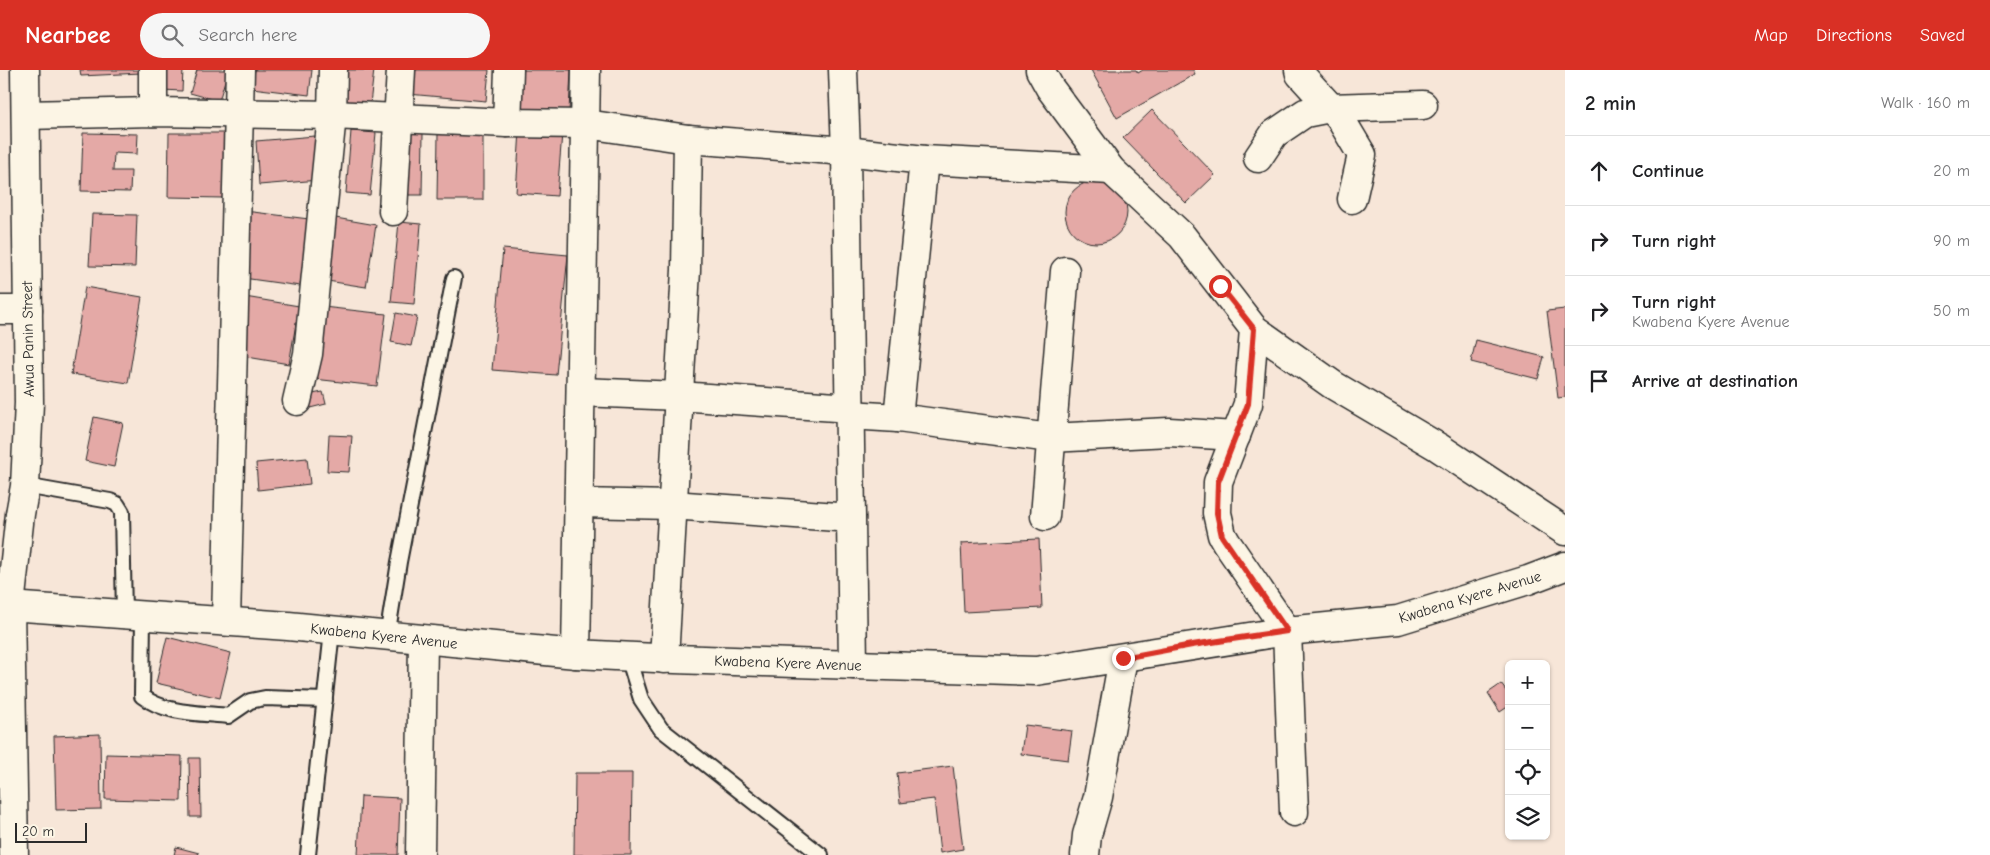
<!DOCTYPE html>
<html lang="en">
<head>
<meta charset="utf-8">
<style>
	:root { --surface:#fff; --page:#f6f6f6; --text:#202124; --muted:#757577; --line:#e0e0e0; --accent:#d93025 }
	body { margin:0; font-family:"Comic Neue",sans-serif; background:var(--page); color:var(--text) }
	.controls { position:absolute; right:15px; bottom:15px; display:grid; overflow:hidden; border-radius:8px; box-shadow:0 1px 4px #0004 }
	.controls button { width:45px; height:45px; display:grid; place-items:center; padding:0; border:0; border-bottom:1px solid var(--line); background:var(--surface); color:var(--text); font:25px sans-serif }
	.scale { position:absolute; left:15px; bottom:12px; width:72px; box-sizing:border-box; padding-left:5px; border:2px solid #2b2b2b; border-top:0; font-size:14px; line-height:18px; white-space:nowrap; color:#2b2b2b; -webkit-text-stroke:4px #fcf5e5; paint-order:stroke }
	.stop { position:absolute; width:15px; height:15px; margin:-11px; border:4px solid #d93025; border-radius:50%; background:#fff }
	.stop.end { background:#d93025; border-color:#fff; box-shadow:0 1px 5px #0008 }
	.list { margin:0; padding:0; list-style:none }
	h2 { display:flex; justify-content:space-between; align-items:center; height:65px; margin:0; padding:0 20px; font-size:21px }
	h2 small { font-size:16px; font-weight:400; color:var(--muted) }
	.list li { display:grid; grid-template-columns:32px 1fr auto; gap:15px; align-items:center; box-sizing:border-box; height:70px; padding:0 20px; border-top:1px solid var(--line) }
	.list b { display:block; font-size:19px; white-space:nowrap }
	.list p { margin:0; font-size:16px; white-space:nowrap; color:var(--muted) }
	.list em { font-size:16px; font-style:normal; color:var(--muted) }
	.icon { flex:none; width:28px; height:28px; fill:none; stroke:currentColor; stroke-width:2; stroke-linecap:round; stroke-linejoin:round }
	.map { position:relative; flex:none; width:1565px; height:785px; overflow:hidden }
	header { display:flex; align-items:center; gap:30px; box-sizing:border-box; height:70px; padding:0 25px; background:var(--accent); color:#fff }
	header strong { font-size:24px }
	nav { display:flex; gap:28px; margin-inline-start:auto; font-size:18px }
	.search { width:350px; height:45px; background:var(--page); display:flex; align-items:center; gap:12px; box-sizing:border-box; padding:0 18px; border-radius:28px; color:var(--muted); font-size:19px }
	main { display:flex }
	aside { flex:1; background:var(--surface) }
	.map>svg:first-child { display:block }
</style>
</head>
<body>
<header>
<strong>Nearbee</strong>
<div class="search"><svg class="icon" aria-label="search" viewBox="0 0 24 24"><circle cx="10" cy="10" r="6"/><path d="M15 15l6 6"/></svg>Search here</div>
<nav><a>Map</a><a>Directions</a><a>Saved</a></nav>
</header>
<main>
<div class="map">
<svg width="1565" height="785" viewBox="0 0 1565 785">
	<rect width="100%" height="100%" fill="#f7e6d8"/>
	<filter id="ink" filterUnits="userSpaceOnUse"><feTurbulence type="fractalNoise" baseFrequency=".02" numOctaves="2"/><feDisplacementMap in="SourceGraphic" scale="10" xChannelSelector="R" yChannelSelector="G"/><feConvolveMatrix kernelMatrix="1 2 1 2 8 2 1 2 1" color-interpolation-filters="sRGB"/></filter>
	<g filter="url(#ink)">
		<g fill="#e4a9a6" stroke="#2b2b2b">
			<path d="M80 0H141V3L81 6Z"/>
			<path d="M163 0H183L182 21 162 20Z"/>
			<path d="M197 0H228L219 31 190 23Z"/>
			<path d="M255 0H312L309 25 252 18Z"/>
			<path d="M340 0H374L370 34 337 31Z"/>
			<path d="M410 0H489L486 31 408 24Z"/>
			<path d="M515 0H571L569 42 514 40Z"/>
			<path d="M1091 0H1136L1138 3 1143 0H1193L1195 4 1117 48Z"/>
			<path d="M1152 40 1215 105 1186 133 1123 68Z"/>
			<path d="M520 60 562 63 557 126 516 123Z"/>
			<path d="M351 61 376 63 370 125 346 123Z"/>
			<path d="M83 63 138 64 137 84 114 83 113 101H131L130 122 81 121Z"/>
			<path d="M169 63H224V128L168 127Z"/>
			<path d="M403 63H423L422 125H402Z"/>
			<path d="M438 64H483V130H437Z"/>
			<path d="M315 66 319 110 259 115 256 71Z"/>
			<circle cx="1096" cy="142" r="31"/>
			<path d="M245 141 309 149 300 216 236 207Z"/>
			<path d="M92 144 137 145 135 197 89 196Z"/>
			<path d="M330 147 376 155 366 217 321 210Z"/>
			<path d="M399 152 421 154 414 234 391 232Z"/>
			<path d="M503 179 568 185 556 305 492 300Z"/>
			<path d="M85 217 142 227 128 313 71 304Z"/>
			<path d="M245 227 299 236 289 294 235 285Z"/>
			<path d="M323 237 386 244 377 316 314 309Z"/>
			<path d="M1565 239V327L1558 328 1547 241Z"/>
			<path d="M396 243 417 247 411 276 391 272Z"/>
			<path d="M1476 270 1544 287 1538 309 1471 292Z"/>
			<path d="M323 322 326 334 310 338 307 325Z"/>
			<path d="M94 347 123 353 114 397 85 391Z"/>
			<path d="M329 365 352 366 349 402 327 401Z"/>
			<path d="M307 388 310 414 258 420 256 393Z"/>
			<path d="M1039 469 1042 538 964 542 961 473Z"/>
			<path d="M167 567 231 583 220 628 156 613Z"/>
			<path d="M1501 614 1509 625V636L1500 642 1488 623Z"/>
			<path d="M1025 655 1072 661 1068 690 1021 684Z"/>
			<path d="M100 664 101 739 56 740 54 666Z"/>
			<path d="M106 684 182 686 181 731 105 729Z"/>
			<path d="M189 688H200L201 747H190Z"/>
			<path d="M953 696 963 779 940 783 934 729 900 733 897 703Z"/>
			<path d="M575 703H632L631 785H574Z"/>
			<path d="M361 726 400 728 398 785H358Z"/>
			<path d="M176 777 199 783 198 785H174Z"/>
		</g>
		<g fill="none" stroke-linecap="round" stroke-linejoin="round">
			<g stroke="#2b2b2b" stroke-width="18">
				<g id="service">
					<path d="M25 416 110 431 117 434 122 442 124 545"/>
					<path d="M143 546 142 626C165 644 200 643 228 646L250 631 265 628 325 630"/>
					<path d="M387 567 399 492 454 208"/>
					<path d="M628 587 641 629 661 659 821 785"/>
					<path d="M308 785 332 561"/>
				</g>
			</g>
			<g stroke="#2b2b2b" stroke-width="31">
				<g id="minor">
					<path d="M153 0V42"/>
					<path d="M843 0 846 81 853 595"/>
					<path d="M1040 0 1050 18 1111 100 1182 166 1254 259 1248 334 1218 412 1217 443 1222 465 1226 472 1287 561 1294 742"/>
					<path d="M1299 0 1300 4 1340 48 1362 85 1352 129"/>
					<path d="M26 45 153 42 332 45 507 53 586 54 688 69 846 81 924 90 1111 100"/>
					<path d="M507 53 509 0"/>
					<path d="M1258 88 1274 64 1305 43 1330 38 1423 35"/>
					<path d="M393 141 401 0"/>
					<path d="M0 240H28"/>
					<path d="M1254 259 1333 315 1438 377 1565 461"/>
					<path d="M581 322 679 326 850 338"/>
					<path d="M297 331 308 284 332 45 333 0"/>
					<path d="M850 345 898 348 1050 368 1169 362 1236 366"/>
					<path d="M898 348 924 90"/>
					<path d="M579 433 672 435 851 448"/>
					<path d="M1045 446 1065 201"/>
					<path d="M226 551 240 0"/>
					<path d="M576 584 586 0"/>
					<path d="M664 589 686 200 688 69"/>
					<path d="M14 785 10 536 288 556 576 584 675 589 1036 601 1287 561 1398 550 1528 510 1565 496"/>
					<path d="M420 785 423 570"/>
					<path d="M1085 785 1087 765 1098 727 1123 588"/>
				</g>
			</g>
			<g stroke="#2b2b2b" stroke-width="31">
				<path id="secondary" d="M0 537 10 536 20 444 25 416 29 333 25 0"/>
			</g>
			<use href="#service" stroke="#fcf5e5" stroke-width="14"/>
			<use href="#minor" stroke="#fcf5e5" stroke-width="28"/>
			<use href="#secondary" stroke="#fcf5e5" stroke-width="28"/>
		</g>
	</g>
	<g fill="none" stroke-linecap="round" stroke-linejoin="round" filter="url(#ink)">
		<path stroke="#d93025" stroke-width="6" d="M1123 588 1192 575 1287 561 1226 472 1222 466 1217 443 1218 412 1248 334 1254 259 1220 216"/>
	</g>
	<g text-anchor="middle" stroke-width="4" stroke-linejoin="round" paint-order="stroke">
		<g font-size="15" fill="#2b2b2b" stroke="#fcf5e5">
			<text transform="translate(28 269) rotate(-91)" y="5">Awua Panin Street</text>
			<text transform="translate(1470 527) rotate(-17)" y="5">Kwabena Kyere Avenue</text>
			<text transform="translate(384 566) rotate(6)" y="5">Kwabena Kyere Avenue</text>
			<text transform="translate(788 593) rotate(2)" y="5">Kwabena Kyere Avenue</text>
		</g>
	</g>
</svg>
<div class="controls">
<button>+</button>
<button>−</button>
<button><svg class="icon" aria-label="locate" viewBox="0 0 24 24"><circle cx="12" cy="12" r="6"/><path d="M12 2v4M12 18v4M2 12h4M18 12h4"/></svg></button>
<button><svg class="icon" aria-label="layers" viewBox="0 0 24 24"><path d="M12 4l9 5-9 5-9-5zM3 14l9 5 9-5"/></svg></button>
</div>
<div class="scale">20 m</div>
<div class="stop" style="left:1220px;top:216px"></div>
<div class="stop end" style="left:1123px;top:588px"></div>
</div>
<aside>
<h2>2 min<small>Walk · 160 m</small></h2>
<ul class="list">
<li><svg class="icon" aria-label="ahead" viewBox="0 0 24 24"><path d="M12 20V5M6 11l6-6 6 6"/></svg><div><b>Continue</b></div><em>20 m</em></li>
<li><svg class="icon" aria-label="right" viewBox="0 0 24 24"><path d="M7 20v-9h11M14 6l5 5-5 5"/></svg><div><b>Turn right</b></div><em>90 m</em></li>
<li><svg class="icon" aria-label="right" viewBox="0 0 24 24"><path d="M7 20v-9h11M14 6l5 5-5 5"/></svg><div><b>Turn right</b><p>Kwabena Kyere Avenue</p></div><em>50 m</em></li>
<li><svg class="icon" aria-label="arrive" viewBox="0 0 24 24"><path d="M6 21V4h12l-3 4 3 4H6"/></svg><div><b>Arrive at destination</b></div></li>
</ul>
</aside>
</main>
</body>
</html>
